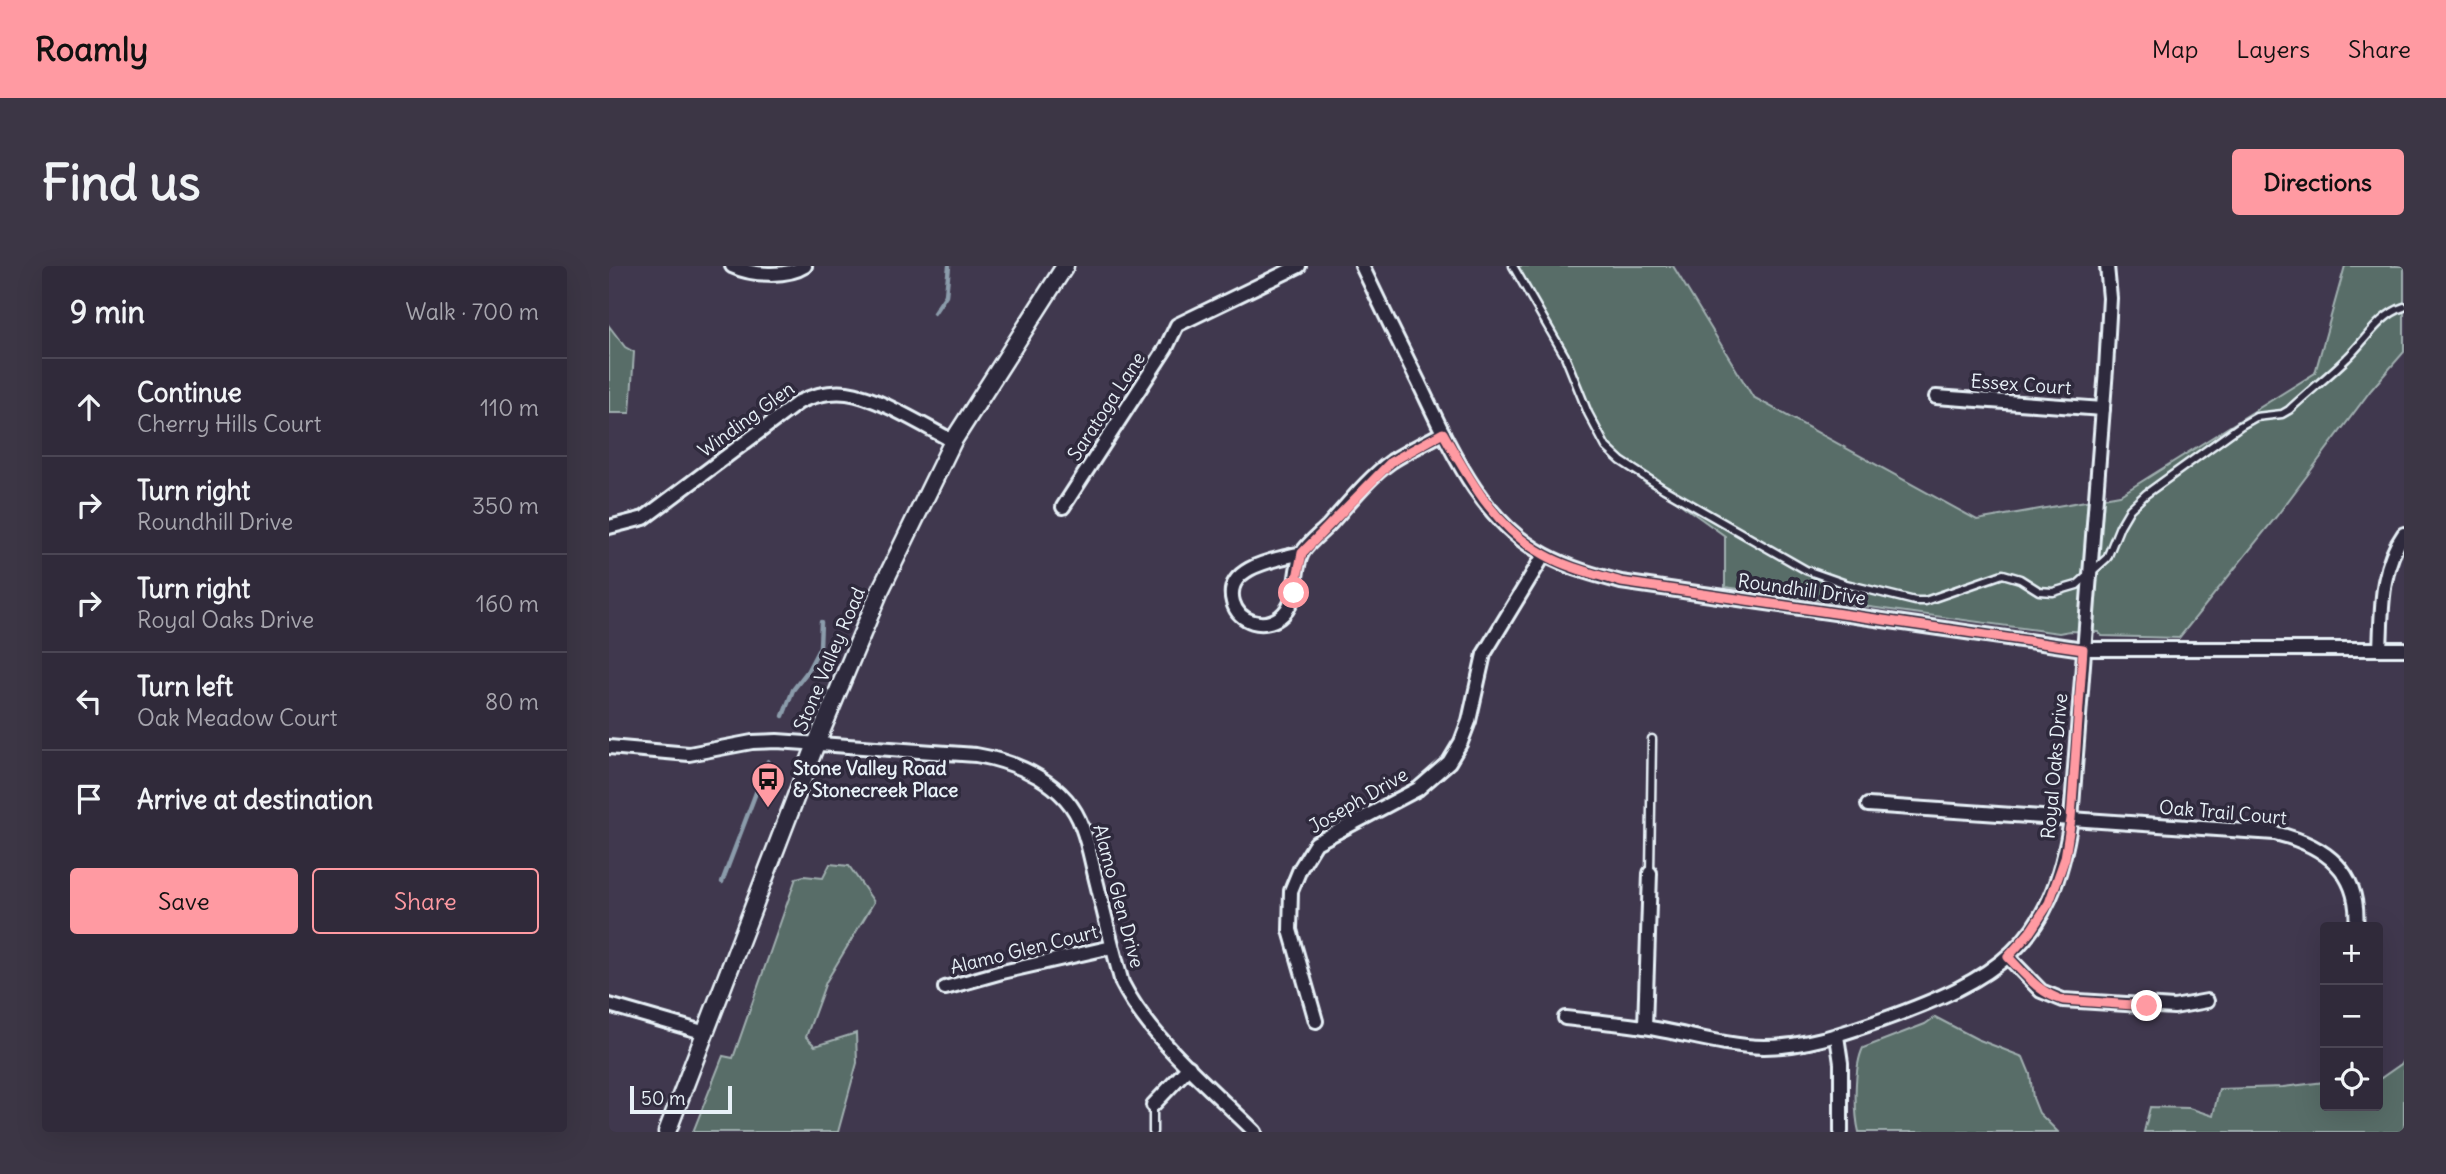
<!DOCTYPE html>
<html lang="en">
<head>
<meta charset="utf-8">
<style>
	:root { --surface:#302a3a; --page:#3c3645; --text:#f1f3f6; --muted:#a8a7af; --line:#4b4654; --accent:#ff9aa2 }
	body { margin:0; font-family:Delius,sans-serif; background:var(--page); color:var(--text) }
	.controls { position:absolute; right:21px; bottom:21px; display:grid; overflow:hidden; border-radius:7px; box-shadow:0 7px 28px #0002 }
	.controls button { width:63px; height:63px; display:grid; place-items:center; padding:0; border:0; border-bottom:2px solid var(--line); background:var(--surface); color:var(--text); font:35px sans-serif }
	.scale { position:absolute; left:21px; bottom:18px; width:102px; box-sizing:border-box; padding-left:7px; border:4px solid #e8f1f8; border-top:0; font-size:19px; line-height:24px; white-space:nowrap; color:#e8f1f8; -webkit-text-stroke:5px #2f2a3d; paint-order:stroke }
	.stop { position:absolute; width:21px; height:21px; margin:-16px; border:5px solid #ff9aa2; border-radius:50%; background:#fff }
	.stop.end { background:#ff9aa2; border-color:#fff; box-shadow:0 2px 7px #0008 }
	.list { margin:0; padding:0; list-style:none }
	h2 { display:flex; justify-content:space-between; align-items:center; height:91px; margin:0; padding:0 28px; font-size:30px }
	h2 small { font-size:23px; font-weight:400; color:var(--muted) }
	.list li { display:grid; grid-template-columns:46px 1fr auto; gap:21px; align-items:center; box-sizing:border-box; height:98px; padding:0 28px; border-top:2px solid var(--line) }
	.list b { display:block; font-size:26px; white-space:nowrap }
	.list p { margin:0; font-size:23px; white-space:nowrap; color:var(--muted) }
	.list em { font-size:23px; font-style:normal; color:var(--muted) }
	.actions { display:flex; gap:14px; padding:21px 28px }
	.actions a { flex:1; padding:16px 0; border:2px solid var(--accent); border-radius:7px; text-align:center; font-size:24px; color:var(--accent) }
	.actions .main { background:var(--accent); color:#111 }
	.icon { flex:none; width:38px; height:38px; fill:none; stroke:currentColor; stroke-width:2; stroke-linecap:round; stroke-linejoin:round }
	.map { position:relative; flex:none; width:1795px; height:866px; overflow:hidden; border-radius:7px }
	header { display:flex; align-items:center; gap:42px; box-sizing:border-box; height:98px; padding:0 35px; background:var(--accent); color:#111 }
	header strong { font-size:33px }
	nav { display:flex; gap:38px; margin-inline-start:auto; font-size:24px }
	.intro { display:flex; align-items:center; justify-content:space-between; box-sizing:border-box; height:168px; padding:0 42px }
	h1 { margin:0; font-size:49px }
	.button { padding:18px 32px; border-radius:7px; background:var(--accent); color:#111; font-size:24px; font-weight:700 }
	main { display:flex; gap:42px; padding:0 42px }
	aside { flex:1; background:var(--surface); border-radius:7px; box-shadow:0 7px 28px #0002 }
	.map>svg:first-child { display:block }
</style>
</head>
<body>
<header>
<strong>Roamly</strong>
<nav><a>Map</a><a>Layers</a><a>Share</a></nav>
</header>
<div class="intro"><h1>Find us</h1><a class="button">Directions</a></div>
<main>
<aside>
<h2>9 min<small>Walk · 700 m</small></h2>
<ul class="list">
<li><svg class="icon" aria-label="ahead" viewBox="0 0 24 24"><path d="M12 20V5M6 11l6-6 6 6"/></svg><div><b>Continue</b><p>Cherry Hills Court</p></div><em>110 m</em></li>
<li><svg class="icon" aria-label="right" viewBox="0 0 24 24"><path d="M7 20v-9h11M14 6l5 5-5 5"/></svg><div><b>Turn right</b><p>Roundhill Drive</p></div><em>350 m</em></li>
<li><svg class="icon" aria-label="right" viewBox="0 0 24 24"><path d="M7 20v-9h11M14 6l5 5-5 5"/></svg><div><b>Turn right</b><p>Royal Oaks Drive</p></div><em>160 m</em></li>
<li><svg class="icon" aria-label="left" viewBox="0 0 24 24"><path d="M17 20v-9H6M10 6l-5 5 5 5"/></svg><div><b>Turn left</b><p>Oak Meadow Court</p></div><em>80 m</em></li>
<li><svg class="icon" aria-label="arrive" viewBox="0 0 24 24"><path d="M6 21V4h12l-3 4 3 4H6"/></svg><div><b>Arrive at destination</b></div></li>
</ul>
<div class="actions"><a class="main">Save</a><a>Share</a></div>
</aside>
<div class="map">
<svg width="1795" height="866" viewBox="0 0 1795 866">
	<rect width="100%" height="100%" fill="#40384e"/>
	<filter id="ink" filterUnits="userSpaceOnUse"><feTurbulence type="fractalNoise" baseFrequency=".0143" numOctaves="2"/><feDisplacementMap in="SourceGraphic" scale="14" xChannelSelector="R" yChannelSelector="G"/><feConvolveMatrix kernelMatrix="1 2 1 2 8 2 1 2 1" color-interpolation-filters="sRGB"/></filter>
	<g filter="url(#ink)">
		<g fill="#586d67" stroke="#a0afb0" stroke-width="2">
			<path d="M901 0H1064L1144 131 1368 254 1511 229 1706 107 1736 0H1795V86L1762 124 1667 251 1570 372 1493 370 1489 366 1461 365 1450 367 1116 321V270L1063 232 1036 217 991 177 944 71Z"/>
			<path d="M0 60 16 81 25 86 21 147H0Z"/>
			<path d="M221 598 240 600 265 636 217 716 197 771 206 780 247 767 248 797 229 866H84L114 790 124 792 187 612 195 610 214 612Z"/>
			<path d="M1326 751 1368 773 1414 791 1421 808 1424 832 1430 847 1449 866H1250C1245 846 1245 800 1254 782L1316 758Z"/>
			<path d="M1795 792V866H1535L1541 841 1580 842 1604 850 1610 823 1674 821 1716 816V840H1769V813L1772 812 1792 798Z"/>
		</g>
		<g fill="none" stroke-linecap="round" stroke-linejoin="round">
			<g stroke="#8b9cab" stroke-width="4.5">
				<path d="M325 47 337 29 340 0"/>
				<path d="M174 450 184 424 198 406 211 381 212 356"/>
				<path d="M113 616 159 495"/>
			</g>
			<g stroke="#e8f1f8" stroke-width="11">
				<g id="lane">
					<path d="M904 0 956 90 979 147 997 181 1012 195 1055 223 1197 304 1237 318 1306 335H1316L1394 308 1411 313 1430 325 1444 326 1468 319 1498 292 1511 260 1521 243 1537 228 1631 160 1647 151 1673 148 1680 144C1699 126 1720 110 1738 92 1757 74 1770 49 1795 41"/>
					<path d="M1041 607 1043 473"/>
					<path d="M544 866V839"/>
				</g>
			</g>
			<g stroke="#e8f1f8" stroke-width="18">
				<g id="street">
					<path d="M123 0C142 9 177 12 196 0"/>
					<path d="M753 0C771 38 790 77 809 115 840 179 870 254 936 289 960 302 986 309 1012 316L1474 383H1795"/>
					<path d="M1327 131 1494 143"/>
					<path d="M454 241 557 82 568 59 690 0"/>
					<path d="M0 261 35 252 190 136C205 129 221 125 238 127 269 131 315 160 344 175"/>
					<path d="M693 287C670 293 614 300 624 336 630 357 655 363 671 351 691 336 683 306 693 287 699 277 711 268 719 260 739 238 759 212 783 195 799 185 817 176 834 167"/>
					<path d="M1771 383C1773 343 1771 302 1795 268"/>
					<path d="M0 481 80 488 143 476 168 475 367 489C408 496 458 517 473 561 480 579 483 599 488 618 496 651 504 684 513 717 542 774 601 821 646 866"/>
					<path d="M1259 539 1666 567C1715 579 1752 605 1747 661"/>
					<path d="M1399 691 1432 725 1454 734 1565 741 1598 735"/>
					<path d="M336 722 393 706 503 681"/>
					<path d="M0 739 97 767"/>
					<path d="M956 752C982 755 1009 757 1035 761 1075 767 1115 780 1155 781 1197 781 1235 767 1273 754 1387 713 1443 681 1462 553L1497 103 1501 32 1498 0"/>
					<path d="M707 755 681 664 682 625 691 603 707 577 809 523 840 496 852 476 860 455 875 388 935 289"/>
					<path d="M1036 761 1041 607"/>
					<path d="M1228 770 1232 797V866"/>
					<path d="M544 839 580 801"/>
				</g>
			</g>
			<g stroke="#e8f1f8" stroke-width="21">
				<path id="secondary" d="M58 866 207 478 270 327 344 175 456 0"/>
			</g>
			<use href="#lane" stroke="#2f2a3d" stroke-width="6"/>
			<use href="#street" stroke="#2f2a3d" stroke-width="12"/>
			<use href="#secondary" stroke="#2f2a3d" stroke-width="16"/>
		</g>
	</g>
	<g fill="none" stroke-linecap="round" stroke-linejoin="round" filter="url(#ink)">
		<path stroke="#ff9aa2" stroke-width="9" d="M685 327 693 287 782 196 834 167C861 214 886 262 936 289 959 302 986 308 1012 316L1474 383 1462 553 1456 592 1440 637 1421 666 1399 691C1416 708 1430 727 1454 734L1538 740"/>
	</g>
	<defs>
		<g id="bus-pin" transform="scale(1.75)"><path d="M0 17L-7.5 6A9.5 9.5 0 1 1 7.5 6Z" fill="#ff9aa2" stroke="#2f2a3d"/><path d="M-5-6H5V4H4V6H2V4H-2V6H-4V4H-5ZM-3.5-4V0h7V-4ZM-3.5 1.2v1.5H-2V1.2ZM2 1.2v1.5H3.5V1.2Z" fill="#111"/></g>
	</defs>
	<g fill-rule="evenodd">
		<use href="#bus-pin" x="159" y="513"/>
	</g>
	<g text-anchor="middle" stroke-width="7" stroke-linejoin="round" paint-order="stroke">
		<g font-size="19" fill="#e8f1f8" stroke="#2f2a3d">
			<text transform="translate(1412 118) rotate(4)" y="7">Essex Court</text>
			<text transform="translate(497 140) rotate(-57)" y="7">Saratoga Lane</text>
			<text transform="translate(137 153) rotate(-36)" y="7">Winding Glen</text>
			<text transform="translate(1193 323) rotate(8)" y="7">Roundhill Drive</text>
			<text transform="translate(220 393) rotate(-67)" y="7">Stone Valley Road</text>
			<text transform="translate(1445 500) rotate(-85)" y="7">Royal Oaks Drive</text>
			<text transform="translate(749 534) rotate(-30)" y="7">Joseph Drive</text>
			<text transform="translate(1614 546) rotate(5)" y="7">Oak Trail Court</text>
			<text transform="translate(510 630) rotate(75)" y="7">Alamo Glen Drive</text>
			<text transform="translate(415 683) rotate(-14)" y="7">Alamo Glen Court</text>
		</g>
		<g font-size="19" font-weight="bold" fill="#e8f1f8" stroke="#2f2a3d" text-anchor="start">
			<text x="184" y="509">Stone Valley Road<tspan x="184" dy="22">&amp; Stonecreek Place</tspan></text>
		</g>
	</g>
</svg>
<div class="controls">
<button>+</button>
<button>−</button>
<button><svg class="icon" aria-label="locate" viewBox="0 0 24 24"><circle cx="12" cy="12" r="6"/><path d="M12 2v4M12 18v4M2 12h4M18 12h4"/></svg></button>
</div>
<div class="scale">50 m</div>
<div class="stop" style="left:685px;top:327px"></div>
<div class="stop end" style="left:1538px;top:740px"></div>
</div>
</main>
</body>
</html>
